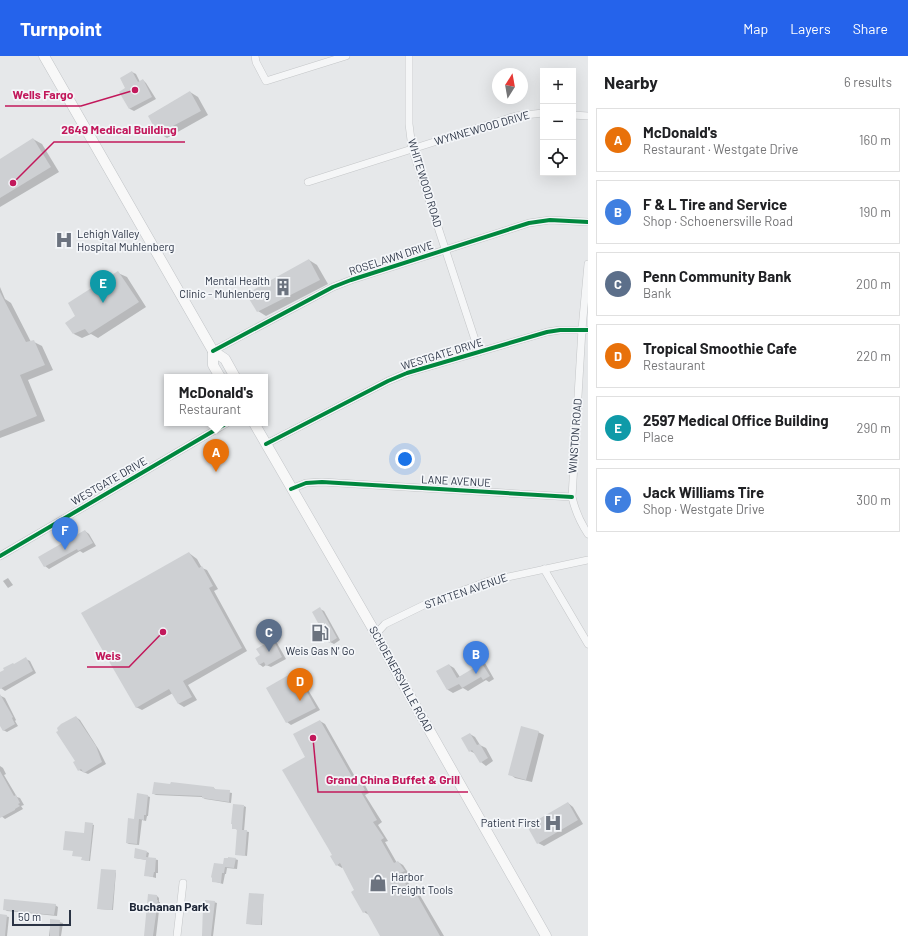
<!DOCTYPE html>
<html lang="en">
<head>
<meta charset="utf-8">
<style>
	:root { --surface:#fff; --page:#f6f6f6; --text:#202124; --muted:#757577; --line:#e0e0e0; --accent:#2563eb }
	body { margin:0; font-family:Barlow,sans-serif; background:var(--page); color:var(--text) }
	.controls { position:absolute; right:12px; top:12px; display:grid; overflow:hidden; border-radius:0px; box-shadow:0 4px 16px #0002 }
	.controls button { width:36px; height:36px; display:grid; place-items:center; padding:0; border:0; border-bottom:1px solid var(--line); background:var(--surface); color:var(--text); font:20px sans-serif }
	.compass { position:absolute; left:492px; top:12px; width:36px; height:36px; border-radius:50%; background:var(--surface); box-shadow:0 4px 16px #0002; rotate:11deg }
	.scale { position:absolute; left:12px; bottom:10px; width:59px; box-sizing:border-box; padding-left:4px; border:2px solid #2b3445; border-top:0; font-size:11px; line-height:14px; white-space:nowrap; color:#2b3445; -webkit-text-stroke:3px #f4f6f9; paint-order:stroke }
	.you { position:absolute; left:405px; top:403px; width:14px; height:14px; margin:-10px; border:3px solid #fff; border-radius:50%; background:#1a73e8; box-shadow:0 0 0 6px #1a73e833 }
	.badge { display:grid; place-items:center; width:26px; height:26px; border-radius:50%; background:var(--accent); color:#fff; font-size:13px; font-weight:700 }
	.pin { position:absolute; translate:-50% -33px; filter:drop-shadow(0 1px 2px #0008) }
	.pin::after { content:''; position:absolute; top:21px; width:14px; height:12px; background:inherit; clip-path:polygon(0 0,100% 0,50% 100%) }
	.popup { position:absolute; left:164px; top:318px; width:104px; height:52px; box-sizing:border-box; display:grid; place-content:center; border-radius:0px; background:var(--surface); filter:drop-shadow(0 1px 3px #0005); font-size:13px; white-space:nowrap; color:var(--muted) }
	.popup b { font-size:15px; color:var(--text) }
	.popup::after { content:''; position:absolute; left:50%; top:100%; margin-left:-8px; border:8px solid transparent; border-top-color:var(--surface) }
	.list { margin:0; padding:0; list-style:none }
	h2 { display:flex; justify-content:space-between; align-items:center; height:52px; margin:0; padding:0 16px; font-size:17px }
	h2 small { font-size:13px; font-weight:400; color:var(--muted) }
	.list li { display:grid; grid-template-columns:26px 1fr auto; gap:12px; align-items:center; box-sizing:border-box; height:64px; margin:0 8px 8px; padding:0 8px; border:1px solid var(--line); border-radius:0px }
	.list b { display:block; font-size:15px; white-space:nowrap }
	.list p { margin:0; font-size:13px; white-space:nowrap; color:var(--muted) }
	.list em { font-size:13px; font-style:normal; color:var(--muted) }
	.icon { flex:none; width:22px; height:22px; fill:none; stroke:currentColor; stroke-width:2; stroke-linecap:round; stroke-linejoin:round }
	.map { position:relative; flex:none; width:588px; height:880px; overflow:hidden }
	header { display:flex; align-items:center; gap:24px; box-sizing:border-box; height:56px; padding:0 20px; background:var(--accent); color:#fff }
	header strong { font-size:19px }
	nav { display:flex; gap:22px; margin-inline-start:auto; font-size:14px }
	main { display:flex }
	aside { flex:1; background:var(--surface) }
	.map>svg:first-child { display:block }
</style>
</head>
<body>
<header>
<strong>Turnpoint</strong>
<nav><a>Map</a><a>Layers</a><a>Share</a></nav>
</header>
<main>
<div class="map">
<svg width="588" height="880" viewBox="0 0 588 880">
	<rect width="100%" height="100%" fill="#e6e8ea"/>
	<g fill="#0003">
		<path d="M132 16 136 18 140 26 143 24 146 27 156 43 134 55 130 53 121 36 127 33Z"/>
		<path d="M190 36 198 41 208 59 167 82 159 77 149 60Z"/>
		<path d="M33 83 42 88 59 116 0 151V104Z"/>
		<path d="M309 204 317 209 328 228 266 260 258 255Z"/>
		<path d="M118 217 127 221 146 251 98 282 91 278 82 282 74 278 76 261Z"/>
		<path d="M0 231 5 243 11 247 31 286H34L42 290 53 314 28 324 45 365 0 382Z"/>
		<path d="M85 475 89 478 96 490 83 497 80 495 49 513 45 510Z"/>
		<path d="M189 497 197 503 202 512 207 514 218 533 214 535 247 595 188 629 197 644 184 651 179 648 173 637 142 654 136 651Z"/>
		<path d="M8 522 13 529 8 532 3 525Z"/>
		<path d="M320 553 324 555 340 584 334 588 330 586Z"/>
		<path d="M273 585 277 587 286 603 271 611 266 609 263 611 259 608 261 599Z"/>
		<path d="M26 603 30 605 36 617 5 635 1 632 0 630V617Z"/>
		<path d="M479 604 485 607 494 623 489 626 486 624 468 635 463 632 453 637 448 634 437 616 449 609 454 612 460 621 478 611Z"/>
		<path d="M296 619 301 622 320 654 291 669 287 666Z"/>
		<path d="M1 640 5 642 16 664 15 665 18 670 7 676 3 674 0 668V641Z"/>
		<path d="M76 661 80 664 99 694 106 708 88 718 79 714 76 706Z"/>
		<path d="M320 665 325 668 358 726 359 725 364 727 369 737 365 739 382 766 378 769 388 785 385 786 397 807 398 806 403 809 409 818 405 820 412 834 418 836 444 880H381L369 859 364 856 355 834 343 811 342 812 337 809 333 800 306 701Z"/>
		<path d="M538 676 544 679 532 726 515 722 510 718Z"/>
		<path d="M470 678 475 681 480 689 486 692 493 705 486 710 481 706 476 698 470 695Z"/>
		<path d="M0 710 3 712 6 718 4 719 17 741 20 742 24 749 21 750 23 753 5 763 0 759Z"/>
		<path d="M213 731 216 734 232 737 231 747 205 743 202 741 156 739 154 738Z"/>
		<path d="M147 740 150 741 148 760H147L146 765 142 764 139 789 129 788 127 787 135 764Z"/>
		<path d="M568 747 573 751 583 768 544 790 538 787Z"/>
		<path d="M244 750 246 751 244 775 249 776 247 800 236 798 238 774 233 772Z"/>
		<path d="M86 767 94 769 90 805 83 804Z"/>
		<path d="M147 796 149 797 148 802 158 804V817H156V822L145 819 147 804 135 802Z"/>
		<path d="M235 803 238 804 237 813 227 812 226 818H225L223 828 213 825 224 809Z"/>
		<path d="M116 815 113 854 99 853Z"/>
		<path d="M263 839 262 869 248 868Z"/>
		<path d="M157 840 159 842V846H160L156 880H145Z"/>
		<path d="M214 846 217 847 213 880H202Z"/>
		<path d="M55 849 58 851 57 860 7 855 4 853Z"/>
		<path d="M0 859 9 861 7 880H0Z"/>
		<path d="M51 864 63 867 61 880H49Z"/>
	</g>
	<g fill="#ced0d3">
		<path d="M132 15 138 26 143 23 152 41 129 53 119 36 125 32 120 22Z"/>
		<path d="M190 35 201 55 158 78 148 60Z"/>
		<path d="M33 82 51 111 0 142V103Z"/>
		<path d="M309 203 320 224 257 256 246 238Z"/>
		<path d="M118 215 139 246 89 278 85 273 73 278 65 267 75 260 68 247Z"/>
		<path d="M0 236 26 286 34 284 45 309 20 319 37 360 0 375Z"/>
		<path d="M85 474 93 487 78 495 77 493 44 511 38 501Z"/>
		<path d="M189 496 199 512 202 510 213 530 209 532 242 592 183 625 192 641 178 648 169 633 136 652 81 557Z"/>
		<path d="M320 551 337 582 329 587 312 556Z"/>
		<path d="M273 583 282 601 266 610 264 606 259 609 255 602 260 599 256 593Z"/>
		<path d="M26 601 33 615 0 633V616L4 614 3 612 13 607 14 608Z"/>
		<path d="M479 603 490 620 483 624 481 621 462 632 459 628 447 634 436 615 449 608 457 622 477 610 474 606Z"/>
		<path d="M292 617 297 618 316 652 286 667 266 632Z"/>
		<path d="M0 638 13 661 12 662 15 668 3 675 0 670Z"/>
		<path d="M76 660 96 690 102 706 84 717 81 713 78 715 73 706 75 705 56 676 58 675 57 672 61 668Z"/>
		<path d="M320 664 355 726 359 723 365 734 361 736 377 764 373 766 384 782 381 784 394 807 398 805 405 815 400 817 409 834 413 832 440 880H380L366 855 363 857 351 836 354 834 340 807 336 810 330 800 332 799 328 792 282 714 305 701 293 678Z"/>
		<path d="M521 670 539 675 526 724 508 719Z"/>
		<path d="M470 677 477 689 480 688 488 702 480 707 472 694 469 696 461 682Z"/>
		<path d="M0 715 14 740 16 739 20 747 18 748 20 750 15 753V754L0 762Z"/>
		<path d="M154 726 170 728 171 726 214 731V733L230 734 229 746 202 742V740L152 738Z"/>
		<path d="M137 737 148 739 146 759H144V764L139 763 137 788 126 787 128 762 134 763Z"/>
		<path d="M568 746 578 764 537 788 527 770Z"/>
		<path d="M233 748 244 749 242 774H247L245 800 235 799 237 773H232V768H231Z"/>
		<path d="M85 766 93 767 89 805 81 804 82 801 72 800 73 795 63 794 65 775 84 777Z"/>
		<path d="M135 792 147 795 146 801 156 802 155 816H154L153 821 144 820 146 804 134 802Z"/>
		<path d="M228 801 236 802 234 812 225 811 224 817H222L221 827 212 826V822L211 821 214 807 223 808 224 802H228Z"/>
		<path d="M101 813 116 814 112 854 97 853Z"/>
		<path d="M249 837 264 838 261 869 246 868Z"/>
		<path d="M148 838 157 839V844H158L153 880H144Z"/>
		<path d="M4 843 56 848 54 859 3 854Z"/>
		<path d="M205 844 215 845 211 880H202L203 849H205Z"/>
		<path d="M0 858 7 859 5 880H0Z"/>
		<path d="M50 863 60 864 59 880H50Z"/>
	</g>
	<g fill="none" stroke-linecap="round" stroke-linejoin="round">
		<g stroke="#c4c6c8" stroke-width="8">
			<g id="street">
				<path d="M255 0 256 6 266 25 346 0"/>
				<path d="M409 0V68L412 92 479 296"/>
				<path d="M573 59 588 60"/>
				<path d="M308 126 516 60 543 57"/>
				<path d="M588 208 582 273 572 441C575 454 580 466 588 478"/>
				<path d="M213 295 333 231 351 224 529 167 550 164 588 166"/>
				<path d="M266 388 388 325 407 317 547 276 560 274H588"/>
				<path d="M291 433 306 427 322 426 572 441"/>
				<path d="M0 500 227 367"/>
				<path d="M544 513 588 588"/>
				<path d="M376 578 385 568 426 548 489 525 588 504"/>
				<path d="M177 880 183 827"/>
			</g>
		</g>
		<g stroke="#c2c5c8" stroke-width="11">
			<g id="primary">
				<path d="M44 0 213 295 225 303 235 321"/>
				<path d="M213 295V309L220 321"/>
				<path d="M254 367 376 578 402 626 546 880"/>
			</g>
		</g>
		<use href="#street" stroke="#f5f6f7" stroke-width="7"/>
		<use href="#primary" stroke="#f8f8f8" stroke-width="10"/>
		<g stroke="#f4f6f9" stroke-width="6">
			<g id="cycleway">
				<path d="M213 295 333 231 351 224 529 167 550 164 588 166"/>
				<path d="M266 388 388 325 407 317 547 276 560 274H588"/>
				<path d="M291 433 306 427 322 426 572 441"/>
				<path d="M0 500 227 367"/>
			</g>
		</g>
		<use href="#cycleway" stroke="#00873e" stroke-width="4"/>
	</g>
	<defs>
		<g id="hospital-bare" transform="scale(1.38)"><path d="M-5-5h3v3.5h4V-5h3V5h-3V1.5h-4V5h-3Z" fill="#6c737f" stroke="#f4f6f9" stroke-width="2.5" paint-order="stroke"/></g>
		<g id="building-bare" transform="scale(1.38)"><path d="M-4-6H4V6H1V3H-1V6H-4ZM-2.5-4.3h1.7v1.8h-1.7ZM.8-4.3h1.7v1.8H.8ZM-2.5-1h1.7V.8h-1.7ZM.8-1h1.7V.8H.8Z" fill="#6c737f" stroke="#f4f6f9" stroke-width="2.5" paint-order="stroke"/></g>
		<g id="fuel-bare" transform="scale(1.38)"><path d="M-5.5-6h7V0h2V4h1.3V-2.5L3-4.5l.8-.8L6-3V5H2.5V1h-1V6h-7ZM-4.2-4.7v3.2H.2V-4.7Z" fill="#6c737f" stroke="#f4f6f9" stroke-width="2.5" paint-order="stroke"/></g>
		<g id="shop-bare" transform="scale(1.38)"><path d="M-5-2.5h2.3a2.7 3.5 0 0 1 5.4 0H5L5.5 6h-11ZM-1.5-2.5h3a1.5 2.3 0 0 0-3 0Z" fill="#6c737f" stroke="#f4f6f9" stroke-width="2.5" paint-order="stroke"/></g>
	</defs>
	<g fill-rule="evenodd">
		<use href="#hospital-bare" x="64" y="184"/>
		<use href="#building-bare" x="283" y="231"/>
		<use href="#fuel-bare" x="320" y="577"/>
		<use href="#hospital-bare" x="553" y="767"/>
		<use href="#shop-bare" x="378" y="827"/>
	</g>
	<g text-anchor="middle" stroke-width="3.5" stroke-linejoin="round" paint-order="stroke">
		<g font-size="11" fill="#2b3445" stroke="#f4f6f9">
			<text transform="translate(482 72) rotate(-16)" y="4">WYNNEWOOD DRIVE</text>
			<text transform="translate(425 127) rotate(73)" y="4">WHITEWOOD ROAD</text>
			<text transform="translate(391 202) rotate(-18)" y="4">ROSELAWN DRIVE</text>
			<text transform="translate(442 298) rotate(-17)" y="4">WESTGATE DRIVE</text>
			<text transform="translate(575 380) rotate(-86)" y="4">WINSTON ROAD</text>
			<text transform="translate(109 425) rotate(-30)" y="4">WESTGATE DRIVE</text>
			<text transform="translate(456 425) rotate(3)" y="4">LANE AVENUE</text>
			<text transform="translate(466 535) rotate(-19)" y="4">STATTEN AVENUE</text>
			<text transform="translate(401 623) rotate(61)" y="4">SCHOENERSVILLE ROAD</text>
		</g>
		<g font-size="11" fill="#2b3445" stroke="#f4f6f9" text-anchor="start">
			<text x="77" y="182">Lehigh Valley<tspan x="77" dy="13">Hospital Muhlenberg</tspan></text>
			<text x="270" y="229" text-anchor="end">Mental Health<tspan x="270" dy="13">Clinic - Muhlenberg</tspan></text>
			<text x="320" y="599" text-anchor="middle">Weis Gas N' Go</text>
			<text x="540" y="771" text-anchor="end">Patient First</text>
			<text x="391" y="825">Harbor<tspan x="391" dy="13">Freight Tools</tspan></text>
		</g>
		<g font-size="12" font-weight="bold" fill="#1d2536" stroke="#f4f6f9">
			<text x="169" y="855">Buchanan Park</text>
		</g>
	</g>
	<path fill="none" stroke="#c2185b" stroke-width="1.5" d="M135 34L81 50H5M13 127L54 86H185M163 576L129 611H87M313 682L318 736H468"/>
	<g fill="#c2185b" stroke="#f4f6f9" stroke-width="1.5">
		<circle cx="135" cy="34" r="4"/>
		<circle cx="13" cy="127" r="4"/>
		<circle cx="163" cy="576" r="4"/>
		<circle cx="313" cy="682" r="4"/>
	</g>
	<g font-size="12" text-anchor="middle" font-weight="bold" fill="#c2185b" stroke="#f4f6f9" stroke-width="3.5" stroke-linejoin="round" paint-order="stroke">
		<text x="43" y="43">Wells Fargo</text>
		<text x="119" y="78">2649 Medical Building</text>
		<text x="108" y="604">Weis</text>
		<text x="393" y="728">Grand China Buffet &amp; Grill</text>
	</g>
</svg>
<div class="controls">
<button>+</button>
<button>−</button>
<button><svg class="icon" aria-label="locate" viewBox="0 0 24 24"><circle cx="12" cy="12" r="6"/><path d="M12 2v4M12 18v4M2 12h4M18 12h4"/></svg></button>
</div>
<svg class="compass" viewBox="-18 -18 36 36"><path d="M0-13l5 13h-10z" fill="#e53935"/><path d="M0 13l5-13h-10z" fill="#757577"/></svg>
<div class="scale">50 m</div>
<div class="you"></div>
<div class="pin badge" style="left:216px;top:416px;background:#e8710a">A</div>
<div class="popup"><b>McDonald's</b>Restaurant</div>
<div class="pin badge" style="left:476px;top:618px;background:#3f7fe0">B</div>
<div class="pin badge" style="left:269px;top:596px;background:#5c6f8a">C</div>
<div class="pin badge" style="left:300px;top:645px;background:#e8710a">D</div>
<div class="pin badge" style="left:103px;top:247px;background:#0f9aa8">E</div>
<div class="pin badge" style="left:65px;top:494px;background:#3f7fe0">F</div>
</div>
<aside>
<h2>Nearby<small>6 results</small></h2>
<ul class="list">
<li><span class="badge" style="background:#e8710a">A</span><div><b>McDonald's</b><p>Restaurant · Westgate Drive</p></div><em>160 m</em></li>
<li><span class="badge" style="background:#3f7fe0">B</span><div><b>F &amp; L Tire and Service</b><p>Shop · Schoenersville Road</p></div><em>190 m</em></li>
<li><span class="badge" style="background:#5c6f8a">C</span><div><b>Penn Community Bank</b><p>Bank</p></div><em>200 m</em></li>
<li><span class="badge" style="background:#e8710a">D</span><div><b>Tropical Smoothie Cafe</b><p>Restaurant</p></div><em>220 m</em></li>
<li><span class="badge" style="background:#0f9aa8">E</span><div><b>2597 Medical Office Building</b><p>Place</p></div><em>290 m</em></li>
<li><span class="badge" style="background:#3f7fe0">F</span><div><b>Jack Williams Tire</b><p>Shop · Westgate Drive</p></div><em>300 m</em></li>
</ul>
</aside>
</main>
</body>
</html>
